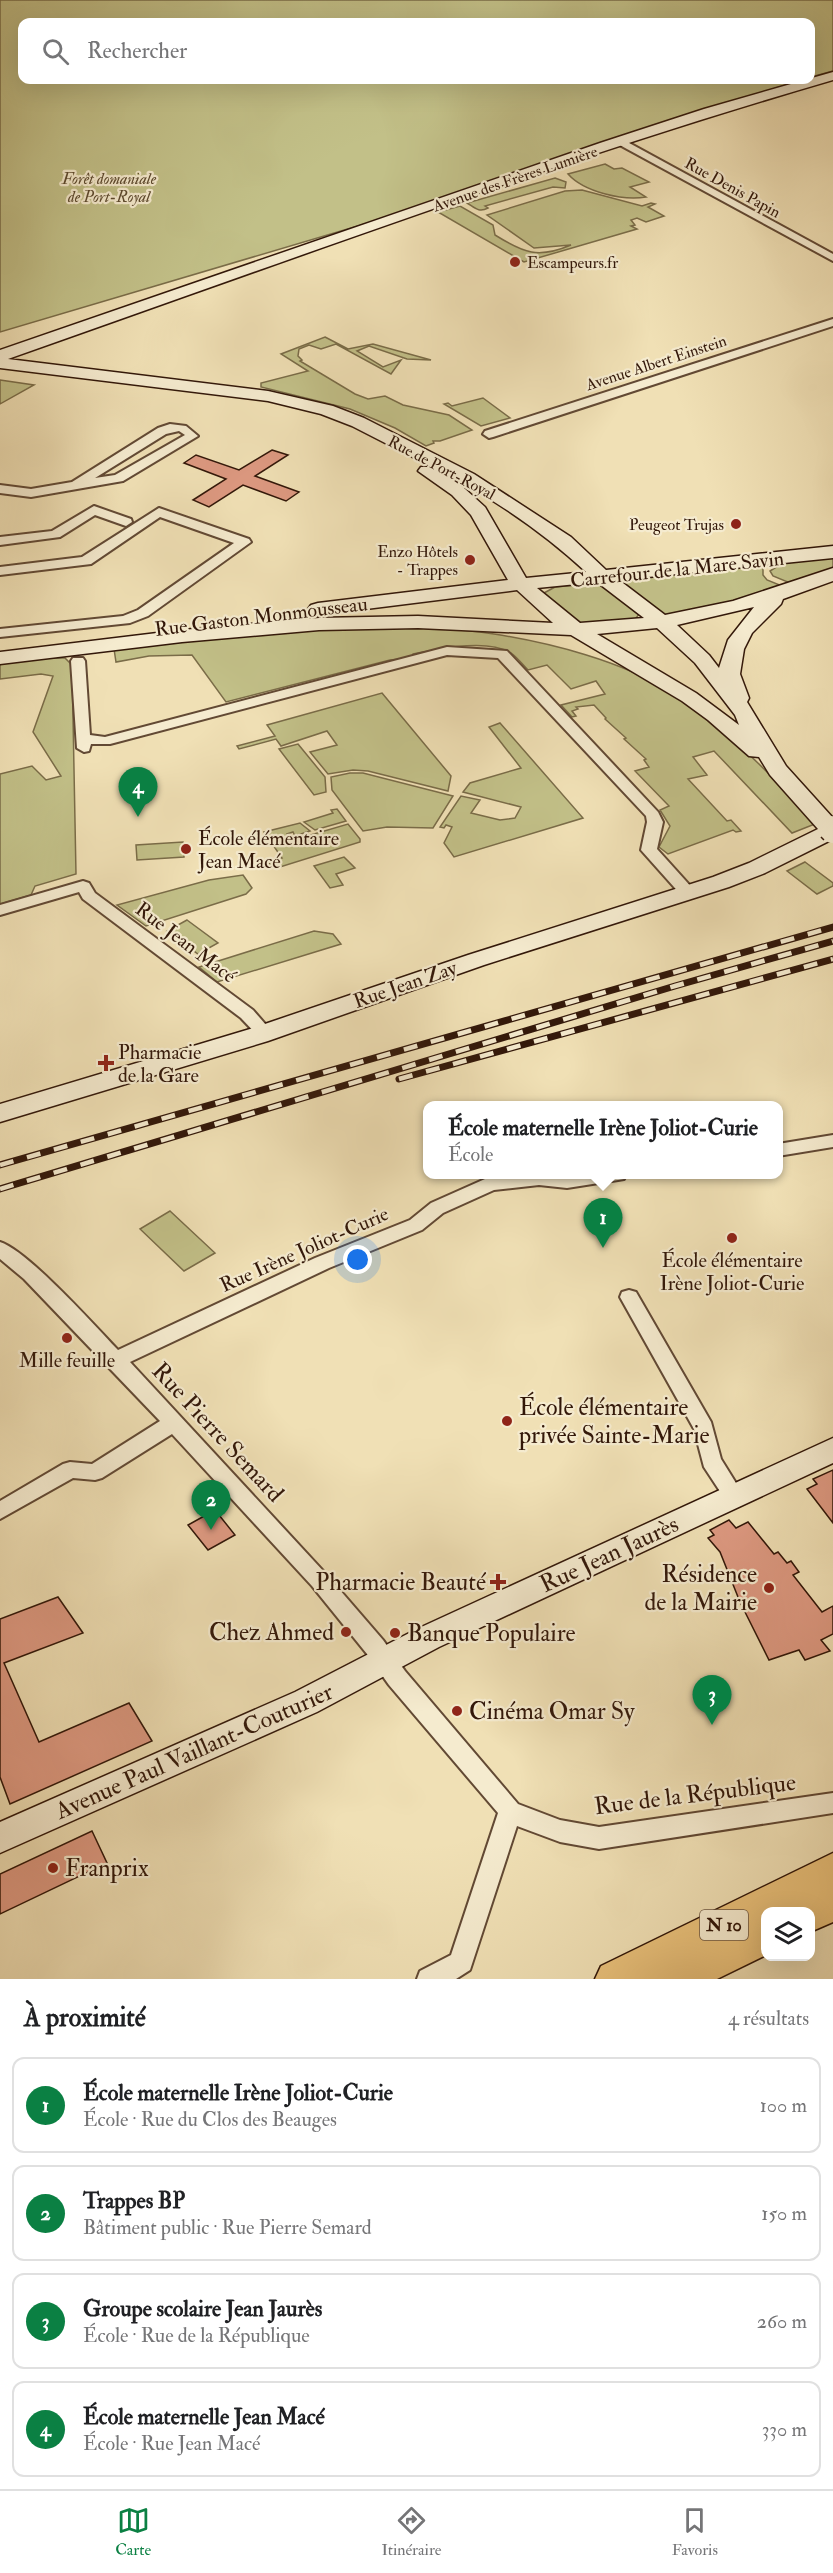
<!DOCTYPE html>
<html lang="fr">
<head>
<meta charset="utf-8">
<style>
	:root { --surface:#fff; --page:#f6f6f6; --text:#202124; --muted:#757577; --line:#e0e0e0; --accent:#0b8043 }
	body { margin:0; font-family:"IM FELL Double Pica",serif; background:var(--page); color:var(--text) }
	.controls { position:absolute; right:18px; bottom:18px; display:grid; overflow:hidden; border-radius:12px; box-shadow:0 6px 24px #0002 }
	.controls button { width:54px; height:54px; display:grid; place-items:center; padding:0; border:0; border-bottom:2px solid var(--line); background:var(--surface); color:var(--text); font:30px sans-serif }
	.you { position:absolute; left:358px; top:1260px; width:21px; height:21px; margin:-15px; border:4px solid #fff; border-radius:50%; background:#1a73e8; box-shadow:0 0 0 9px #1a73e833 }
	.badge { display:grid; place-items:center; width:39px; height:39px; border-radius:50%; background:var(--accent); color:#fff; font-size:20px; font-weight:700 }
	.pin { position:absolute; translate:-50% -50px; filter:drop-shadow(0 2px 3px #0008) }
	.pin::after { content:''; position:absolute; top:32px; width:21px; height:18px; background:inherit; clip-path:polygon(0 0,100% 0,50% 100%) }
	.popup { position:absolute; left:423px; top:1101px; width:360px; height:78px; box-sizing:border-box; display:grid; place-content:center; border-radius:12px; background:var(--surface); filter:drop-shadow(0 2px 4px #0005); font-size:20px; white-space:nowrap; color:var(--muted) }
	.popup b { font-size:22px; color:var(--text) }
	.popup::after { content:''; position:absolute; left:50%; top:100%; margin-left:-12px; border:12px solid transparent; border-top-color:var(--surface) }
	.list { margin:0; padding:0; list-style:none }
	h2 { display:flex; justify-content:space-between; align-items:center; height:78px; margin:0; padding:0 24px; font-size:26px }
	h2 small { font-size:20px; font-weight:400; color:var(--muted) }
	.list li { display:grid; grid-template-columns:39px 1fr auto; gap:18px; align-items:center; box-sizing:border-box; height:96px; margin:0 12px 12px; padding:0 12px; border:2px solid var(--line); border-radius:12px }
	.list b { display:block; font-size:22px; white-space:nowrap }
	.list p { margin:0; font-size:20px; white-space:nowrap; color:var(--muted) }
	.list em { font-size:20px; font-style:normal; color:var(--muted) }
	.icon { flex:none; width:33px; height:33px; fill:none; stroke:currentColor; stroke-width:2; stroke-linecap:round; stroke-linejoin:round }
	.map { position:relative; flex:none; width:833px; height:1979px; overflow:hidden }
	.search { position:absolute; background:var(--surface); box-shadow:0 6px 24px #0002; left:18px; right:18px; top:18px; height:66px; display:flex; align-items:center; gap:15px; box-sizing:border-box; padding:0 21px; border-radius:12px; color:var(--muted); font-size:22px }
	.sheet { height:510px; background:var(--surface) }
	nav { display:flex; justify-content:space-around; align-items:center; box-sizing:border-box; height:84px; border-top:2px solid var(--line); background:var(--surface); font-size:16px; color:var(--muted) }
	nav a { display:grid; justify-items:center; gap:3px }
	nav .on { color:var(--accent) }
	.map>svg:first-child { display:block }
</style>
</head>
<body>
<div class="map">
<svg width="833" height="1979" viewBox="0 0 833 1979">
	<rect width="100%" height="100%" fill="#f0e0b5"/>
	<filter id="stains"><feTurbulence type="fractalNoise" baseFrequency=".00333" numOctaves="4"/><feColorMatrix values="0 0 0 0 .2 0 0 0 0 .09 0 0 0 0 .02 0 0 0 .5 -.17"/></filter>
	<radialGradient id="worn" r=".72"><stop offset=".6" stop-color="#630" stop-opacity="0"/><stop offset="1" stop-color="#630" stop-opacity=".3"/></radialGradient>
	<g fill="#c2c088" stroke="#7a6c48" stroke-width="1.5">
		<path d="M0 0H833V71L811 77 810 22H22V80H801L575 152 378 220 0 332Z"/>
		<path d="M605 164 614 169 622 168 649 182 630 187 646 197C623 201 584 192 568 174Z"/>
		<path d="M555 178 566 182 565 188 553 187 485 206 488 208C479 213 475 208 467 203Z"/>
		<path d="M582 190 642 206 651 203 655 204 648 207 664 216 646 222 637 218 631 220 635 225 631 226 637 229 524 262 438 212 460 206 493 225 495 235C524 253 538 259 571 245L534 248 487 215 565 191Z"/>
		<path d="M325 337 348 349 373 344 431 360 407 359 369 346 357 351 383 367 401 360 391 374 336 344 321 349 309 345 299 349 298 356 302 360 300 361 355 394 368 399 385 396 403 405 449 415 472 430 440 441H433L434 443 426 446 395 428 350 409 261 387V383L308 371 281 354Z"/>
		<path d="M0 380 34 385 0 404Z"/>
		<path d="M483 398 510 418 481 426 444 404 448 403 452 406Z"/>
		<path d="M833 555V570L790 583 773 576 770 571 781 564Z"/>
		<path d="M761 565 763 567V575L767 580 782 586 740 602 663 618 618 581Z"/>
		<path d="M588 584H600L639 614 634 621 581 624 571 620 545 597 544 593 555 587Z"/>
		<path d="M321 628C379 629 438 625 494 634 551 643 622 661 671 692 726 728 772 774 815 824L792 833 714 751 693 757 707 775 688 779 727 821 731 820 741 831 736 832 733 830 668 854 659 847 670 826 660 810 669 806 635 771 649 767 644 760 646 759 624 739 626 738 605 719 606 718 594 705 576 707 578 709 572 711 576 716 572 717 561 705 605 694 596 681 571 689 547 665 528 670C523 665 517 657 511 653 487 638 439 649 413 654V658L390 660 226 702 192 655 149 656 116 662 114 649Z"/>
		<path d="M45 658H65L72 665 76 874 35 886 31 895 0 904V774L32 766 46 780 61 776 33 732 53 676 41 674 0 679V664Z"/>
		<path d="M382 693 451 776 448 791 368 771 353 770 328 774 310 752 337 745 327 731 281 746 276 739 239 749 237 746 275 736 267 725Z"/>
		<path d="M500 723 583 818 454 857 444 843 452 827 446 825 444 828 440 827 461 796 480 800 471 813 500 820 515 818 521 807 463 792 470 783 521 768 489 727Z"/>
		<path d="M298 744 325 777 326 792 314 795 279 749Z"/>
		<path d="M350 773H363L453 796 433 828 387 827 363 831 332 790 331 777Z"/>
		<path d="M337 809 346 821 315 830 304 822 333 813 331 810Z"/>
		<path d="M300 823 310 831 295 836 293 832 287 834 289 838 283 839 285 842 299 843 297 839 348 824 360 839V842L280 867 264 862 282 858 264 832Z"/>
		<path d="M183 842 184 857 137 860 136 845Z"/>
		<path d="M344 857 355 868 336 874 343 885 330 888 314 866Z"/>
		<path d="M805 862 833 883V886L817 894 787 871Z"/>
		<path d="M243 875 252 888 246 894 146 926 117 905 209 880Z"/>
		<path d="M187 920 218 943 198 954 167 931Z"/>
		<path d="M314 931 333 934 341 944 217 982 199 967Z"/>
		<path d="M170 1211 215 1253 184 1271 140 1229Z"/>
	</g>
	<g fill="#dd9981" stroke="#321709" stroke-width="1.5">
		<path d="M272 450 288 455 255 476 299 492 286 501 243 485 209 507 193 500 226 479 184 463 196 455 239 470Z"/>
		<path d="M833 1470V1523L807 1489 817 1484 813 1479Z"/>
		<path d="M215 1510 235 1535 208 1550 188 1525Z"/>
		<path d="M729 1520 736 1528 748 1522 774 1554 778 1552 787 1563 791 1561 799 1572 793 1575 822 1612 833 1606V1634L821 1640 830 1651 805 1660 799 1650 769 1660 740 1602 720 1552 708 1538 714 1535 710 1530Z"/>
		<path d="M58 1597 83 1633 4 1663 39 1742 129 1703 152 1741 10 1804 0 1777V1619Z"/>
		<path d="M92 1831 107 1863 0 1914V1874Z"/>
	</g>
	<g fill="none" stroke-linecap="round" stroke-linejoin="round">
		<g stroke="#624934" stroke-width="4">
			<g id="street">
				<path d="M620 138 833 254V261L616 143V139Z"/>
				<path d="M833 319V326L493 437 489 438 483 434 485 431Z"/>
				<path d="M170 424 186 426 198 436 123 481 31 497 0 493V485L31 489 72 482 158 428ZM179 431 185 435 115 475 95 478 166 434Z"/>
				<path d="M94 506 131 519 132 522 126 526 95 515 60 537 0 545V537L52 531Z"/>
				<path d="M159 508 249 539 251 542 148 616 130 623 0 637V629L123 616 138 610 234 543 160 517 91 564 0 575V567L82 557Z"/>
				<path d="M447 647 507 651 658 812 663 822 657 849 694 890 696 893 694 896H682L641 850 647 822 646 816 498 658 447 655 110 744H91L89 751 84 752 77 748 71 661 73 658H83L85 661 90 735 105 737Z"/>
				<path d="M83 881 89 883 95 893 253 1010 273 1033 271 1037H259L241 1018 83 899 79 892 0 915V905Z"/>
				<path d="M833 1135V1147L778 1156V1144Z"/>
				<path d="M520 1174H627L624 1179 618 1180 567 1188 539 1185 494 1190 443 1213 422 1230 329 1268 130 1362 326 1574 383 1640 405 1671 518 1804 560 1820 599 1827 833 1793V1813L599 1849 560 1842 517 1826 470 1970 456 1979H417L420 1971 451 1955 498 1813 389 1685 367 1654 312 1586 172 1434 102 1478 95 1480 73 1478 0 1519V1501L63 1464 70 1462 92 1464 160 1421 24 1279 0 1259V1242C28 1251 95 1326 118 1350L315 1258 410 1220 431 1203 485 1179Z"/>
				<path d="M629 1290 636 1292 711 1422 721 1459 744 1496 741 1502 734 1504 727 1502 704 1467 694 1429 620 1297 622 1292Z"/>
			</g>
		</g>
		<g stroke="#321709" stroke-width="3">
			<g id="secondary">
				<path d="M833 72V80C554 161 282 263 8 359L268 391 333 406 364 418 474 474 571 537 606 570 833 546V558L619 580 665 615 733 601 833 568V581L783 599 781 604 752 633 744 649 740 674 749 698 747 702 786 766 833 818V839L765 873 729 887 484 965 268 1041 0 1122V1104L250 1029 468 955 713 877 749 863 818 829 770 775 759 757 749 756 708 720 682 701 571 635 418 628 319 630 182 642 0 664V652L182 630 319 618 418 616 553 623 517 590 318 615 311 613 308 609 311 605 318 603 508 580 471 515 452 495 418 471 421 467H432L352 426 321 414 268 401 0 368V350L600 143 704 109ZM439 470C491 497 543 532 586 572L526 578 485 507 464 488ZM597 582 644 618 580 623 537 588ZM754 607 728 640 719 668 709 655 677 625ZM657 628 695 663 735 715 739 725 696 693 597 634Z"/>
				<path d="M833 1438V1463L439 1647 317 1712 0 1853V1822L295 1692 417 1629Z"/>
			</g>
		</g>
		<g stroke="#321709" stroke-width="3">
			<path id="primary" d="M833 1853V1922L810 1932V1912H766V1955L717 1979H595L601 1966Z"/>
		</g>
		<use href="#street" fill="#f5ebcf" fill-rule="evenodd"/>
		<use href="#secondary" fill="#f5ebcf" fill-rule="evenodd"/>
		<use href="#primary" fill="#e8c07a" fill-rule="evenodd"/>
		<g stroke="#321709" stroke-width="7">
			<g id="rail">
				<path d="M399 1079 833 959"/>
				<path d="M0 1165 833 927"/>
				<path d="M0 1189 675 986 833 941"/>
			</g>
		</g>
		<use href="#rail" stroke="#f5ebcf" stroke-width="4.5" stroke-dasharray="14" stroke-linecap="butt"/>
		<g stroke="#321709" stroke-width="27" stroke-linecap="butt">
			<path id="secondary-bridge" d="M830 828 833 831"/>
		</g>
		<use href="#secondary-bridge" stroke="#f5ebcf" stroke-width="24"/>
	</g>
	<g fill="#8f2418" stroke="#f5ebcf" stroke-width="2">
		<circle cx="515" cy="262" r="6"/>
		<circle cx="736" cy="524" r="6"/>
		<circle cx="470" cy="560" r="6"/>
		<circle cx="186" cy="849" r="6"/>
		<path d="M103 1054h6v6h6v6h-6v6h-6v-6h-6v-6h6z"/>
		<circle cx="732" cy="1238" r="6"/>
		<circle cx="67" cy="1338" r="6"/>
		<circle cx="507" cy="1421" r="6"/>
		<path d="M495 1573h6v6h6v6h-6v6h-6v-6h-6v-6h6z"/>
		<circle cx="769" cy="1588" r="6"/>
		<circle cx="346" cy="1632" r="6"/>
		<circle cx="395" cy="1633" r="6"/>
		<circle cx="457" cy="1711" r="6"/>
		<circle cx="53" cy="1868" r="6"/>
	</g>
	<g text-anchor="middle" stroke-width="4.5" stroke-linejoin="round" paint-order="stroke">
		<g font-size="16" font-style="italic" fill="#5d4a2f" stroke="#f5ebcf">
			<text x="109" y="184">Forêt domaniale<tspan x="109" dy="18">de Port-Royal</tspan></text>
		</g>
		<g font-size="16" fill="#321709" stroke="#f5ebcf">
			<text transform="translate(515 178) rotate(-19)" y="6">Avenue des Frères Lumière</text>
			<text transform="translate(733 187) rotate(29)" y="6">Rue Denis Papin</text>
			<text transform="translate(656 362) rotate(-18)" y="6">Avenue Albert Einstein</text>
			<text transform="translate(442 467) rotate(28)" y="6">Rue de Port-Royal</text>
		</g>
		<g font-size="16" fill="#321709" stroke="#f5ebcf" text-anchor="end">
			<text x="527" y="268" text-anchor="start">Escampeurs.fr</text>
			<text x="724" y="530">Peugeot Trujas</text>
			<text x="458" y="557">Enzo Hôtels<tspan x="458" dy="18">- Trappes</tspan></text>
		</g>
		<rect fill="#f5ebcf" stroke="#6c5744" stroke-width="1.5" x="700" y="1910" width="48" height="30" rx="4.5"/>
		<g font-size="18" font-weight="bold" fill="#321709">
			<text x="724" y="1931">N 10</text>
		</g>
		<g font-size="20" fill="#321709" stroke="#f5ebcf">
			<text transform="translate(677 569) rotate(-6)" y="7">Carrefour de la Mare Savin</text>
			<text transform="translate(261 616) rotate(-7)" y="7">Rue Gaston Monmousseau</text>
			<text transform="translate(186 942) rotate(37)" y="7">Rue Jean Macé</text>
			<text transform="translate(405 984) rotate(-19)" y="7">Rue Jean Zay</text>
			<text transform="translate(304 1249) rotate(-24)" y="7">Rue Irène Joliot-Curie</text>
		</g>
		<g font-size="20" fill="#321709" stroke="#f5ebcf" text-anchor="start">
			<text x="198" y="845">École élémentaire<tspan x="198" dy="23">Jean Macé</tspan></text>
			<text x="118" y="1059">Pharmacie<tspan x="118" dy="23">de la Gare</tspan></text>
			<text x="732" y="1267" text-anchor="middle">École élémentaire<tspan x="732" dy="23">Irène Joliot-Curie</tspan></text>
			<text x="67" y="1367" text-anchor="middle">Mille feuille</text>
		</g>
		<g font-size="24" fill="#321709" stroke="#f5ebcf" text-anchor="start">
			<text x="519" y="1415">École élémentaire<tspan x="519" dy="28">privée Sainte-Marie</tspan></text>
			<text x="757" y="1582" text-anchor="end">Résidence<tspan x="757" dy="28">de la Mairie</tspan></text>
			<text x="486" y="1590" text-anchor="end">Pharmacie Beauté</text>
			<text x="334" y="1640" text-anchor="end">Chez Ahmed</text>
			<text x="407" y="1641">Banque Populaire</text>
			<text x="469" y="1719">Cinéma Omar Sy</text>
			<text x="65" y="1876">Franprix</text>
		</g>
		<g font-size="24" fill="#321709" stroke="#f5ebcf">
			<text transform="translate(218 1432) rotate(47)" y="8">Rue Pierre Semard</text>
			<text transform="translate(609 1554) rotate(-25)" y="8">Rue Jean Jaurès</text>
			<text transform="translate(194 1751) rotate(-24)" y="8">Avenue Paul Vaillant-Couturier</text>
			<text transform="translate(695 1794) rotate(-7)" y="8">Rue de la République</text>
		</g>
	</g>
	<rect width="100%" height="100%" filter="url(#stains)"/>
	<rect width="100%" height="100%" fill="url(#worn)"/>
</svg>
<div class="controls">
<button><svg class="icon" aria-label="layers" viewBox="0 0 24 24"><path d="M12 4l9 5-9 5-9-5zM3 14l9 5 9-5"/></svg></button>
</div>
<div class="you"></div>
<div class="pin badge" style="left:603px;top:1248px">1</div>
<div class="popup"><b>École maternelle Irène Joliot-Curie</b>École</div>
<div class="pin badge" style="left:211px;top:1530px">2</div>
<div class="pin badge" style="left:712px;top:1725px">3</div>
<div class="pin badge" style="left:138px;top:817px">4</div>
<div class="search"><svg class="icon" aria-label="search" viewBox="0 0 24 24"><circle cx="10" cy="10" r="6"/><path d="M15 15l6 6"/></svg>Rechercher</div>
</div>
<section class="sheet">
<h2>À proximité<small>4 résultats</small></h2>
<ul class="list">
<li><span class="badge">1</span><div><b>École maternelle Irène Joliot-Curie</b><p>École · Rue du Clos des Beauges</p></div><em>100 m</em></li>
<li><span class="badge">2</span><div><b>Trappes BP</b><p>Bâtiment public · Rue Pierre Semard</p></div><em>150 m</em></li>
<li><span class="badge">3</span><div><b>Groupe scolaire Jean Jaurès</b><p>École · Rue de la République</p></div><em>260 m</em></li>
<li><span class="badge">4</span><div><b>École maternelle Jean Macé</b><p>École · Rue Jean Macé</p></div><em>330 m</em></li>
</ul>
</section>
<nav>
<a class="on"><svg class="icon" aria-label="map" viewBox="0 0 24 24"><path d="M3 6l6-2 6 2 6-2v14l-6 2-6-2-6 2zM9 4v14M15 6v14"/></svg>Carte</a>
<a><svg class="icon" aria-label="directions" viewBox="0 0 24 24"><path d="M12 3l9 9-9 9-9-9zM9 14v-3h6M13 9l2 2-2 2"/></svg>Itinéraire</a>
<a><svg class="icon" aria-label="saved" viewBox="0 0 24 24"><path d="M7 4h10v16l-5-4-5 4z"/></svg>Favoris</a>
</nav>
</body>
</html>
